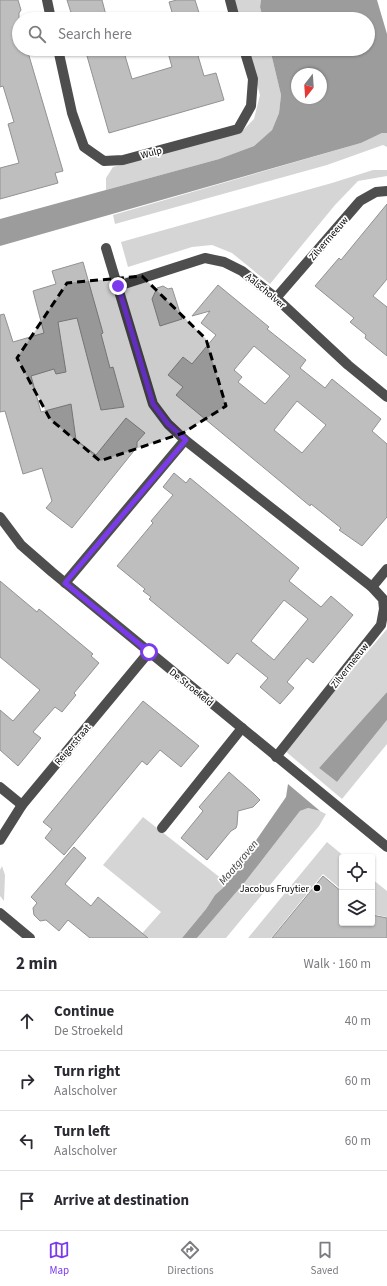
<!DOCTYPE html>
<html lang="en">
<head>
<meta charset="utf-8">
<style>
	:root { --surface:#fff; --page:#f2f2f3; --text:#2b2b33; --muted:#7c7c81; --line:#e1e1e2; --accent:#7c3aed }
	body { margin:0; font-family:"Source Sans 3",sans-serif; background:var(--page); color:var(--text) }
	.controls { position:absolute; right:12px; bottom:12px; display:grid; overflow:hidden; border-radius:4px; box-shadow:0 1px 3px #0004 }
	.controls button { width:36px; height:36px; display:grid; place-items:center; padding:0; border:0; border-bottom:1px solid var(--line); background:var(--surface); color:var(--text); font:20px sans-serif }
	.compass { position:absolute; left:291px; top:68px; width:36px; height:36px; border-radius:50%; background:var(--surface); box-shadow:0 1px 3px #0004; rotate:197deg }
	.stop { position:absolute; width:12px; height:12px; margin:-9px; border:3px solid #7c3aed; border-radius:50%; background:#fff }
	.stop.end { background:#7c3aed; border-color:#fff; box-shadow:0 1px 4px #0008 }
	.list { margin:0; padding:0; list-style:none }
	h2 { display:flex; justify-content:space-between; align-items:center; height:52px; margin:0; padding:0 16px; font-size:17px }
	h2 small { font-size:13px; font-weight:400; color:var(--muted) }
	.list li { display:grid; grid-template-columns:26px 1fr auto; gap:12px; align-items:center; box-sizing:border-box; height:60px; padding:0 16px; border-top:1px solid var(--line) }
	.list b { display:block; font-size:15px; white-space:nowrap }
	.list p { margin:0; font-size:13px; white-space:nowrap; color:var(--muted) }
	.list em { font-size:13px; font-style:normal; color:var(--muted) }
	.icon { flex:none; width:22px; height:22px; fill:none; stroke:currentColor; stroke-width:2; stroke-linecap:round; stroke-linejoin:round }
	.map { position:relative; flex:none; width:387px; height:938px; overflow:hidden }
	.search { position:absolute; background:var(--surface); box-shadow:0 1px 3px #0004; left:12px; right:12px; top:12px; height:44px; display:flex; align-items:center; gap:10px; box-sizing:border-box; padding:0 14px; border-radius:22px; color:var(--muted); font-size:15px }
	.sheet { height:292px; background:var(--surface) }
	nav { display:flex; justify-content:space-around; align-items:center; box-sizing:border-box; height:56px; border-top:1px solid var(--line); background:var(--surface); font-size:11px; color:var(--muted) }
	nav a { display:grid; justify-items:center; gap:2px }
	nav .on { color:var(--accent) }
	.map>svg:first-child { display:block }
</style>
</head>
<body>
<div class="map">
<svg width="387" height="938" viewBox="0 0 387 938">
	<rect width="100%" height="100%" fill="#fff"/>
	<g fill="#d5d5d5">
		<path d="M234 0H261L260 7 263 19H239Z"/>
		<path d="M247 49H270L281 95 279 113 272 130 254 146 219 159 106 190V178L113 167 243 130 254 119 260 95Z"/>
		<path d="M382 133H387V147L383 145 327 165 115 224 113 215 361 143Z"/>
		<path d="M373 170H387V176L358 181 335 205 270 284 232 253 212 245 192 247 128 267 121 242 332 183Z"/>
		<path d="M387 629V692L319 768 337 782 387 720V744L342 799 284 750Z"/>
		<path d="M308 808 320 811 326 814 319 826 226 938H197L245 882 300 811Z"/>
		<path d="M143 817 227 883 223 889 215 895 206 909 182 938H138L161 912 103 865Z"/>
		<path d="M327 842 345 857H342V890L323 874 271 938H248Z"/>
		<path d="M2 866 5 875 4 901 0 896V870Z"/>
		<path d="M372 879 387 891V917L372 914Z"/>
	</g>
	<g fill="#9c9c9c" fill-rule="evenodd">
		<path d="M261 0H377L387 34V133H382L361 143 0 246V219L219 159 254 146 272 130 279 113 281 95 270 49H368V19H263L260 7ZM297 74H321V98H297Z"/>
		<path d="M387 692V720L337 782 319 768Z"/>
		<path d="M288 784 320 811 308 808 300 811 245 882 197 938H182L206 909 215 895 223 888 286 797Z"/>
	</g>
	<g fill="#bebebe" stroke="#929292" fill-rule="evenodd">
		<path d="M0 0H18L21 10 19 13V49H27L63 171 55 173 58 183 0 199V168L19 163 8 124 14 122 3 86 0 87Z"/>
		<path d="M67 0H102L107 19H73Z"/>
		<path d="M177 0H195L201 19H174L169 2Z"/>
		<path d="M85 49H123L132 79 172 67 167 49H196L204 76 216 73 224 100 109 133Z"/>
		<path d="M387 204V279L373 296 387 307V356L365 338 366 335 350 322 354 318 315 286 339 258 341 260Z"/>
		<path d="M83 262 103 333 101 334 110 368 113 367 124 407 101 410 77 318 58 322 66 372 56 374 54 369 31 376 41 412 71 404 76 440 96 455 126 418 145 433 137 442V447L72 528 46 508 52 501 42 468 23 474 5 411 0 412V315L4 314 13 342 44 333 33 291 56 284 52 271Z"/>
		<path d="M218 285 269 327 267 329 306 360 300 368 325 388 332 379 381 419 372 431 387 444V517L362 546 339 530 341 528 311 504 310 506 176 395 183 387 168 375 183 357 192 364 216 335 201 323 210 311 192 316ZM254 346 290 376 265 404 238 382 242 377 234 370ZM297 401 326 425 302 453 274 430Z"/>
		<path d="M163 286 168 289 172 288 182 319 160 326 152 299 157 288Z"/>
		<path d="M174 473 186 483 190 478 299 568 289 581 321 607 331 596 353 615 313 663 307 658 287 682 294 688 280 704 260 687 268 678 237 653 228 664 149 599 151 597 143 591 145 589 117 566 153 523 151 521 173 495 163 487ZM284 600 308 619 274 660 251 641Z"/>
		<path d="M0 581 37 612 39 609 93 654 91 656 99 663 74 693 76 695 62 712 55 707 33 732 41 738 18 766 0 750V710L13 721 40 690 0 657Z"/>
		<path d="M143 701 199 746 181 767 160 750 147 765 142 761 64 855 45 838 52 829 43 822Z"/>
		<path d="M229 772 254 794 260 800 253 807 238 811 237 825 236 828 231 831 207 860 181 838 203 811 199 807Z"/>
		<path d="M74 847 86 858 65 884 91 906 98 897 148 938H90L68 920 59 931 46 920 40 921 34 915 33 908 37 903 31 897Z"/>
		<path d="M323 876 342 892V923H372V915L387 918V938H272Z"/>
	</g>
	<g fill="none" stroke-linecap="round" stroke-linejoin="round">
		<g stroke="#4e4e4e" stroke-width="10">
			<path d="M47 0 51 19"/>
			<path d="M230 0 235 19"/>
			<path d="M58 49 72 113 84 147 104 161 123 160 238 129 251 106 253 79 244 49"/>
			<path d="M106 248 153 404 168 424 185 440 372 587 383 599 384 609 381 625 276 757"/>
			<path d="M118 286 205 258 224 262 242 271 276 298 348 365 387 397"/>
			<path d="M276 298 360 201 376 192 387 191"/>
			<path d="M0 517 21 545 52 572 387 847"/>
			<path d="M65 583 185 440"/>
			<path d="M372 587 387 569"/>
			<path d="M0 787 22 805"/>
			<path d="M162 828 242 728"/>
			<path d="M0 840 22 805 149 652"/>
			<path d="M0 913 30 938"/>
		</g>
	</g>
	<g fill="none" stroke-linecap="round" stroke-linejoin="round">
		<path stroke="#7c3aed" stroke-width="5" d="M118 286 153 404 168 424 186 440 65 583 149 652"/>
	</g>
	<path fill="#000" fill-opacity="0.2" stroke="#000" stroke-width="3" stroke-dasharray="8 5" stroke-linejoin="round" d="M142 276 206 339 226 406 183 433 100 461 50 419 17 358 67 283Z"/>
	<circle fill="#000" stroke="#fff" stroke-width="1.5" cx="317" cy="888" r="4"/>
	<g text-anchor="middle" stroke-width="3.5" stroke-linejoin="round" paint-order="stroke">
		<g font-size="10" fill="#000" stroke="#fff">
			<text transform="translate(151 152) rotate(-15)" y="4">Wulp</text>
			<text transform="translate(328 238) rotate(-49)" y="4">Zilvermeeuw</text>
			<text transform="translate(266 290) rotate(40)" y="4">Aalscholver</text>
			<text transform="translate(349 665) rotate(-52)" y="4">Zilvermeeuw</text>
			<text transform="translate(192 687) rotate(39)" y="4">De Stroekeld</text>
			<text transform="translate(72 744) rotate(-50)" y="4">Reigerstraat</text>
		</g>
		<g font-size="10" fill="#000" stroke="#fff" text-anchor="end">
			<text x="309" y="892">Jacobus Fruytier</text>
		</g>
		<g font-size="11" font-style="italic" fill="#3d3d3d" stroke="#fff">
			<text transform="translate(238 862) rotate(-50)" y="4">Maatgraven</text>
		</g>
	</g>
</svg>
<div class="controls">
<button><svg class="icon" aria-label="locate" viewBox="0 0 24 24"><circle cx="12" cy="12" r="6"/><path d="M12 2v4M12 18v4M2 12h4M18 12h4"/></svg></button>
<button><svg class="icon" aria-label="layers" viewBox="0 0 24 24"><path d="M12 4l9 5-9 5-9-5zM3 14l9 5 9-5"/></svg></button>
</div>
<svg class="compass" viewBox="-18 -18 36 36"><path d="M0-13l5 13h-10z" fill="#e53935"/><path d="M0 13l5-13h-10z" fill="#7c7c81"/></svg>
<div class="stop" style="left:149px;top:652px"></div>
<div class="stop end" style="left:118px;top:286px"></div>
<div class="search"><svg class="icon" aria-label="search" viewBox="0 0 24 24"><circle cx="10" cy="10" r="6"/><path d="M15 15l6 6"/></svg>Search here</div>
</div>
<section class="sheet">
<h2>2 min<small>Walk · 160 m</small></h2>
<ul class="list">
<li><svg class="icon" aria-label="ahead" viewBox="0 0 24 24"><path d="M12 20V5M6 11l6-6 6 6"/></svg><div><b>Continue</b><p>De Stroekeld</p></div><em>40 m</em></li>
<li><svg class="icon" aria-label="right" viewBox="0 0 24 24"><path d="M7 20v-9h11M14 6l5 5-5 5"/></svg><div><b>Turn right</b><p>Aalscholver</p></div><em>60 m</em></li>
<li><svg class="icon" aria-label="left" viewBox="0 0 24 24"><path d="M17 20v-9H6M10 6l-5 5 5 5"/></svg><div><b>Turn left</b><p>Aalscholver</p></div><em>60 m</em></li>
<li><svg class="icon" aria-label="arrive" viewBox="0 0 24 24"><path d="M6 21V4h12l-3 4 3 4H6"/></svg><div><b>Arrive at destination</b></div></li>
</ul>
</section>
<nav>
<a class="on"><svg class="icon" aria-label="map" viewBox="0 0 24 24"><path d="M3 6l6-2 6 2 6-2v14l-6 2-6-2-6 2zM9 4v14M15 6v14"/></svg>Map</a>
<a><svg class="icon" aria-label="directions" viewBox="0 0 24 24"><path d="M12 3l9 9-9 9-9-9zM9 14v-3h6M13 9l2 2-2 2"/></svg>Directions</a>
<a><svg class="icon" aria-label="saved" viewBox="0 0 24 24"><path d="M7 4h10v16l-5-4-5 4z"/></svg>Saved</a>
</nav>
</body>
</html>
